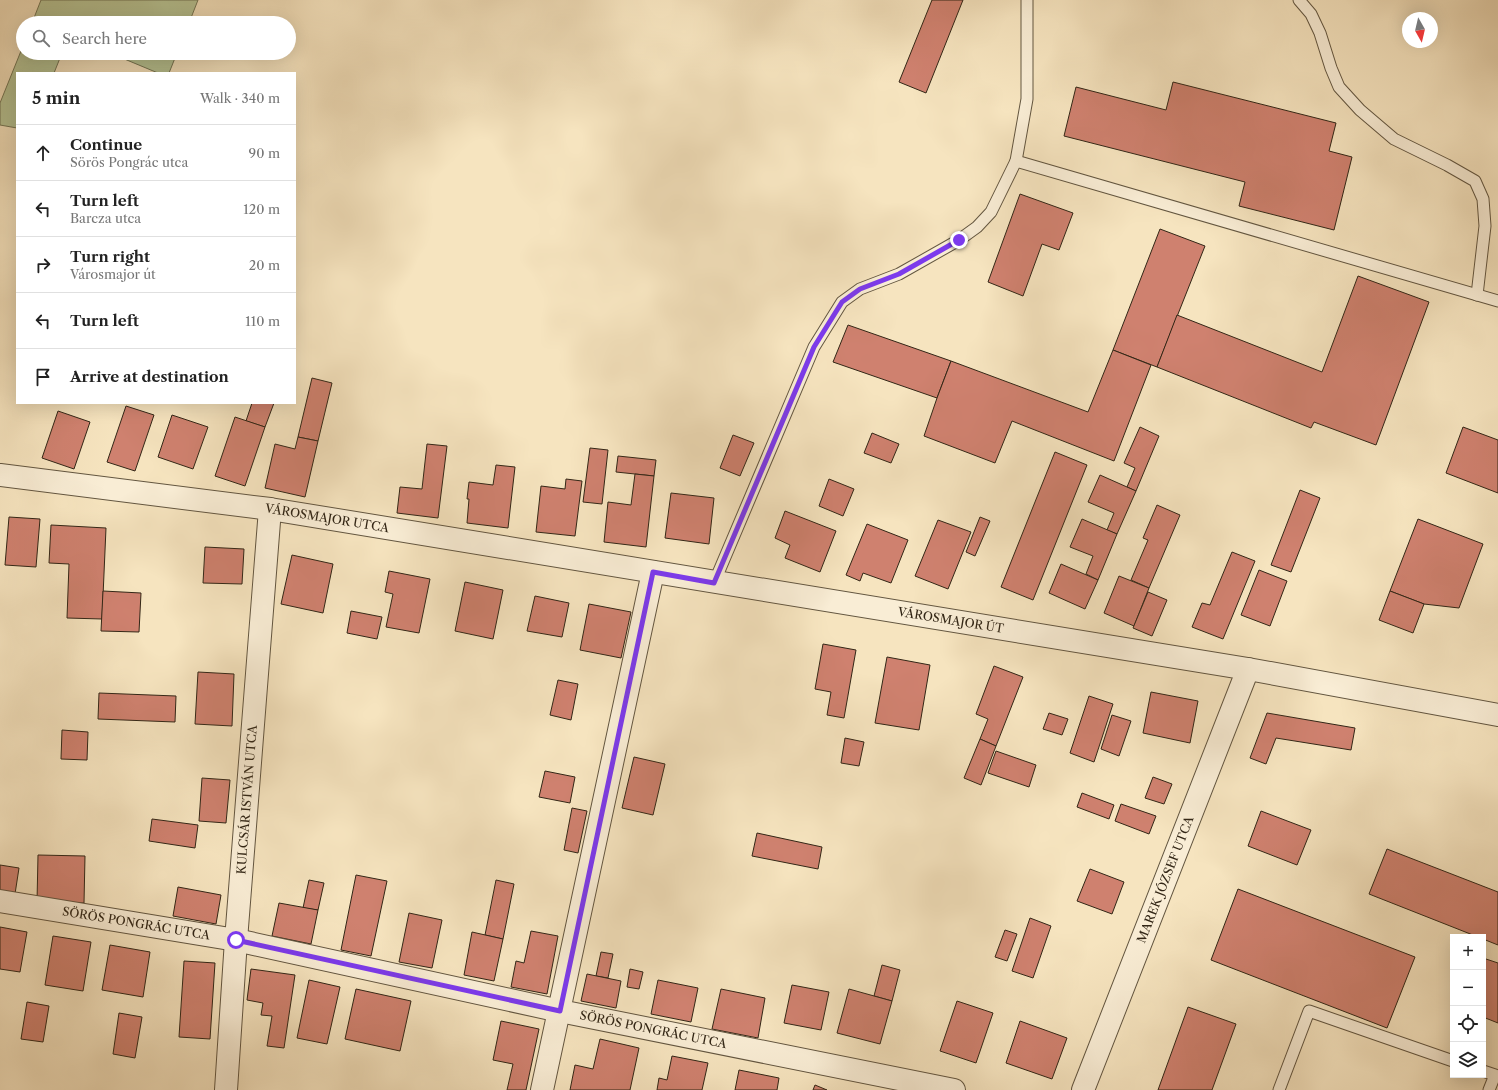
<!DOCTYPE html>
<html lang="en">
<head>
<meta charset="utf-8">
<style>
	:root { --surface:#fff; --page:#f6f6f6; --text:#222; --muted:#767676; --line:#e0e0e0 }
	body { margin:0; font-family:"Libre Caslon Text",serif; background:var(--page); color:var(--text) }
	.controls { position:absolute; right:12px; bottom:12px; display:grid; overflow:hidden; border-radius:0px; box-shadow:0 4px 16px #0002 }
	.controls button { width:36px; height:36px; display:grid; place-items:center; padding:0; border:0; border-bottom:1px solid var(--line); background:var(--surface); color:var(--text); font:20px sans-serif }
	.compass { position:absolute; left:1402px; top:12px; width:36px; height:36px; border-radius:50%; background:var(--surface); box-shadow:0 4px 16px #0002; rotate:172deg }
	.stop { position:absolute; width:12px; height:12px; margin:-9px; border:3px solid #7c3aed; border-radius:50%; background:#fff }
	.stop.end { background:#7c3aed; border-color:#fff; box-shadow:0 1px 4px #0008 }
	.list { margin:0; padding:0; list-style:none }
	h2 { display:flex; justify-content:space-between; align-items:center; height:52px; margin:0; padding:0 16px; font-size:17px }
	h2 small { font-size:13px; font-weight:400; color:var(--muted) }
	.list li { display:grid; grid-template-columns:26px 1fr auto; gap:12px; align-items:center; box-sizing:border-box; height:56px; padding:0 16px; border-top:1px solid var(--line) }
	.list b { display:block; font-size:15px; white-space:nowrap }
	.list p { margin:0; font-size:13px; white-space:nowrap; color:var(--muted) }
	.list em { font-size:13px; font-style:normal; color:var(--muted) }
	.icon { flex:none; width:22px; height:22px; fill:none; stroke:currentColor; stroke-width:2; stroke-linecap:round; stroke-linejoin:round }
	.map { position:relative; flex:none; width:1498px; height:1090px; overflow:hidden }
	.search { position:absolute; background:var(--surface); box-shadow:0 4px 16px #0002; left:16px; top:16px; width:280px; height:44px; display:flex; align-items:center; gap:10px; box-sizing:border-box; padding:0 14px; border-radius:22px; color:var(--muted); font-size:15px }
	.panel { position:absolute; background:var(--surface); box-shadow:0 4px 16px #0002; left:16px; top:72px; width:280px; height:332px; border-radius:0px }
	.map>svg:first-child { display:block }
</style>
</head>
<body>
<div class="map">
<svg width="1498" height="1090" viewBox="0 0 1498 1090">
	<rect width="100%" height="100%" fill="#f6e4bf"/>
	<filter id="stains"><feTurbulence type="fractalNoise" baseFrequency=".005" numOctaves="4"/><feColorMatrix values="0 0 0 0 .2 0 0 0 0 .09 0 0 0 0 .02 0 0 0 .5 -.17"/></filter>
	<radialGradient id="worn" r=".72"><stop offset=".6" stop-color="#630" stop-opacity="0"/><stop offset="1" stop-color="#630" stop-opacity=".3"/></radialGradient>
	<g fill="#b7c596" stroke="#747656">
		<path d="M41 0H198L189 23H32Z"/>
		<path d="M23 46V53H62L54 73H17V128L0 125V103Z"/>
		<path d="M110 53H177L169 73H158Z"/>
	</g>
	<g fill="#cf816f" stroke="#322616">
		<path d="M932 0H963L926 93 899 82Z"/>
		<path d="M1173 82 1336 123 1329 151 1352 157 1334 230 1239 206 1245 182 1064 136 1076 87 1166 110Z"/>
		<path d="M1020 194 1073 213 1059 250 1042 244 1023 296 988 282Z"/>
		<path d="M1160 229 1205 246 1157 367 1113 350Z"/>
		<path d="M1358 276 1429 302 1376 445 1314 422 1311 428 1157 367 1177 315 1322 372Z"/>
		<path d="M848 325 951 361 937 398 833 362Z"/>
		<path d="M1113 350 1151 365 1114 461 1012 421 995 463 924 436 937 398 951 361 1088 412Z"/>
		<path d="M312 378 332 383 318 441 298 437Z"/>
		<path d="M252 403H274L265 427 246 421Z"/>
		<path d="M126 406 154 415 135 471 107 462Z"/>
		<path d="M58 411 90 422 74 469 42 458Z"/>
		<path d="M172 415 208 427 193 469 158 457Z"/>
		<path d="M235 417 265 427 245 486 215 476Z"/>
		<path d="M1140 427 1159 436 1136 491 1127 487 1135 468 1124 463Z"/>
		<path d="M1463 427 1498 440V493L1446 473Z"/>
		<path d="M872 433 899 444 891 463 864 453Z"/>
		<path d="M733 435 754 443 740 476 720 468Z"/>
		<path d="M298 437 318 441 305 497 265 488 275 444 295 449Z"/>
		<path d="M427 444 447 446 438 518 397 513 400 487 422 489Z"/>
		<path d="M590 448 608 450 602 504 583 502Z"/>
		<path d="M1055 452 1087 465 1033 600 1001 587Z"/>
		<path d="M618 456 656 460 654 476 616 472Z"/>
		<path d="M496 465 515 467 508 528 467 523 469 499H467L469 482 493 485Z"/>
		<path d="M635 474 654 476 646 547 604 542 608 502 631 505Z"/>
		<path d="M1100 475 1136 491 1117 534 1107 530 1114 513 1088 502Z"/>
		<path d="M566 479 582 481 575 536 536 532 541 486 565 489Z"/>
		<path d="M829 479 854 489 843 516 819 506Z"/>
		<path d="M1300 490 1320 498 1291 572 1271 565Z"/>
		<path d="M671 493 714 498 709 544 665 538Z"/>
		<path d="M1157 505 1180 515 1149 588 1131 580 1148 540 1143 538Z"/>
		<path d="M785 511 836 531 820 572 785 558 790 545 775 538Z"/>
		<path d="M9 517 40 519 36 567 5 565Z"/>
		<path d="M980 517 990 521 975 556 966 552Z"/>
		<path d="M1082 519 1117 534 1098 580 1086 574 1093 556 1070 547Z"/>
		<path d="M1418 519 1483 544 1459 608 1424 604 1390 591Z"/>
		<path d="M938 520 971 532 948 589 915 576Z"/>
		<path d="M867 524 908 540 891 583 863 573 860 581 846 575Z"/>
		<path d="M51 525 106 528 102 619 67 618 69 564 49 563Z"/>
		<path d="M205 547 244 549 242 584 203 583Z"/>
		<path d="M1232 552 1255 561 1223 639 1192 627 1202 603 1210 605Z"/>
		<path d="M292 555 333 564 323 613 281 604Z"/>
		<path d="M1061 564 1098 580 1085 609 1049 593Z"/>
		<path d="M1259 570 1287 581 1270 626 1241 615Z"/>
		<path d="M389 571 430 579 419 633 386 627 393 594 385 592Z"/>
		<path d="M1119 576 1149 588 1134 626 1104 613Z"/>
		<path d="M465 582 503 590 493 639 455 631Z"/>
		<path d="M103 591 141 593 139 632 101 631Z"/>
		<path d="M1390 591 1424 604 1413 633 1379 620Z"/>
		<path d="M1148 592 1167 600 1152 636 1133 628Z"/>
		<path d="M535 596 569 603 562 637 527 631Z"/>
		<path d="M589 604 631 612 621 658 580 650Z"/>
		<path d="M351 611 382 617 377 639 347 633Z"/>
		<path d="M823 644 856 650 844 718 827 715 831 692 815 689Z"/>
		<path d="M887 657 930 665 919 730 875 723Z"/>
		<path d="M994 666 1023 677 996 746 980 739 988 719 976 714Z"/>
		<path d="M198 672 234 674 232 726 195 724Z"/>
		<path d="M558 680 578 684 571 720 550 715Z"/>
		<path d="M1151 692 1198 701 1190 743 1143 733Z"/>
		<path d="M99 693 176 696 175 722 98 719Z"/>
		<path d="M1089 696 1113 704 1094 762 1070 753Z"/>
		<path d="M1049 713 1068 719 1062 735 1043 729Z"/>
		<path d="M1267 713 1355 728 1351 750 1276 738 1266 764 1250 758Z"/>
		<path d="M1112 715 1131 721 1119 756 1101 749Z"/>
		<path d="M62 730 88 732 87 760 61 759Z"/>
		<path d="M845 738 864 742 859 766 841 763Z"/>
		<path d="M980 739 996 746 981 785 964 778Z"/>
		<path d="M996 751 1036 765 1029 787 988 773Z"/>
		<path d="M634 757 665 764 653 815 622 808Z"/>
		<path d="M545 771 575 777 570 803 539 797Z"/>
		<path d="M1153 777 1172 784 1164 804 1145 798Z"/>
		<path d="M202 778 230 780 226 823 199 821Z"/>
		<path d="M1082 793 1114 805 1109 819 1077 807Z"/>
		<path d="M1121 804 1156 816 1149 834 1115 821Z"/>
		<path d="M572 808 587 811 578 853 564 850Z"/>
		<path d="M1261 811 1311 830 1297 865 1248 846Z"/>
		<path d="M152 819 198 825 195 848 149 841Z"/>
		<path d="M757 833 822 847 818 869 752 856Z"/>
		<path d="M1387 849 1498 892V945L1483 939V937H1478L1369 894Z"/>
		<path d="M38 855 85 856 84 903 37 902Z"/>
		<path d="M0 865 19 868 15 894 0 892Z"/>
		<path d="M1090 869 1124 882 1112 914 1077 901Z"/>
		<path d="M356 875 387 881 371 956 341 950Z"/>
		<path d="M309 880 324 883 318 910 303 908Z"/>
		<path d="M496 880 514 884 503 939 485 935Z"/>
		<path d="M178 887 221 895 216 924 173 916Z"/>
		<path d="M1238 889 1415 957 1387 1028 1211 960Z"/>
		<path d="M279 903 318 910 311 944 272 936Z"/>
		<path d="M409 913 442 920 432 968 399 962Z"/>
		<path d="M1030 918 1051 926 1033 978 1012 971Z"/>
		<path d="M0 927 27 932 20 972 0 969Z"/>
		<path d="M1005 930 1017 934 1007 961 995 957Z"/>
		<path d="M531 931 558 936 547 994 511 987 516 961 524 963Z"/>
		<path d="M472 932 503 939 494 981 464 975Z"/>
		<path d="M53 936 91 942 83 991 45 985Z"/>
		<path d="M110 945 150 952 143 997 102 990Z"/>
		<path d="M601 952 613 954 608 978 596 976Z"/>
		<path d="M1483 958 1498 963V1023L1483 1017Z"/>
		<path d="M184 961 215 963 210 1039 179 1037Z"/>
		<path d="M882 965 900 970 892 1001 874 996Z"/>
		<path d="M251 969 295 975 284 1048 267 1046 272 1016 261 1015 263 1003 247 1000Z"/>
		<path d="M630 969 643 972 639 989 627 987Z"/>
		<path d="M587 974 621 981 616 1008 581 1001Z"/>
		<path d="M309 980 340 987 327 1044 297 1038Z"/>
		<path d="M658 980 698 988 691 1022 651 1014Z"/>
		<path d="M792 985 829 992 821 1030 784 1023Z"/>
		<path d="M356 989 411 1001 400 1051 345 1039Z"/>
		<path d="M721 989 765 998 758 1038 712 1029Z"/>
		<path d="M849 989 892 1001 880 1044 837 1033Z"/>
		<path d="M957 1001 993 1013 976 1063 940 1051Z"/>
		<path d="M27 1002 49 1006 43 1042 21 1039Z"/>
		<path d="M1188 1007 1236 1024 1212 1090H1158Z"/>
		<path d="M119 1013 142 1017 135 1058 113 1054Z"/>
		<path d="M501 1021 539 1029 526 1090H507L513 1064 493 1060Z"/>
		<path d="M1020 1021 1067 1038 1052 1079 1006 1063Z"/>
		<path d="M600 1039 639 1048 630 1090H570L575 1065 593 1069Z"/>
		<path d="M672 1056 708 1063 702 1090H657L659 1078 667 1080Z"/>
		<path d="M739 1070 779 1078 777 1090H735Z"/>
		<path d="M815 1085 827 1090H813Z"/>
	</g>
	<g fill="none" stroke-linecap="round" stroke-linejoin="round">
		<g stroke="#635640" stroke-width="13">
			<g id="lane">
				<path d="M1299 0 1311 14 1320 33 1331 68 1339 87 1360 110 1394 139 1447 165 1475 181 1483 199 1485 226 1477 295"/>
				<path d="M1016 161 1027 99V0"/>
				<path d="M714 583 814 347 842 302 860 289 899 274 959 240 977 227 991 212 1016 161 1498 301"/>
				<path d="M1483 1071 1495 1075 1489 1090"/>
				<path d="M1279 1090 1309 1011 1453 1061"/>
			</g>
		</g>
		<g stroke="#635640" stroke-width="24">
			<g id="street">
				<path id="s1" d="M0 475 270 509 1248 669 1498 715"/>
				<path id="s2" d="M0 901 236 940 560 1011 954 1090"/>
				<path id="s3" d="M226 1090 236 940 270 509"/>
				<path d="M542 1090 653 572"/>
				<path id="s4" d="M1083 1090 1248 669"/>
			</g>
		</g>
		<use href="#lane" stroke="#f9edd5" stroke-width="11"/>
		<use href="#street" stroke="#f9edd5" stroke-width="22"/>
	</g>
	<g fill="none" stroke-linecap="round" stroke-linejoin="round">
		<path stroke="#7c3aed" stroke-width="5" d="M236 940 560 1011 653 572 714 583 814 347 842 302 860 289 899 274 959 240"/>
	</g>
	<g text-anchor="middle" stroke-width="3.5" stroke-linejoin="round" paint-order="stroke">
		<g font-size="12" fill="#322616" stroke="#f9edd5">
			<text dy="4" stroke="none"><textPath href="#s1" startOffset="330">VÁROSMAJOR UTCA</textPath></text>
			<text dy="4" stroke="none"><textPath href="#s1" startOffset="962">VÁROSMAJOR ÚT</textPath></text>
			<text dy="4" stroke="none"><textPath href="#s3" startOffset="291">KULCSÁR ISTVÁN UTCA</textPath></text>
			<text dy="4" stroke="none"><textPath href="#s4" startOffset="226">MAREK JÓZSEF UTCA</textPath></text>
			<text dy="4" stroke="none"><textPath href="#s2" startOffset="138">SÖRÖS PONGRÁC UTCA</textPath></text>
			<text dy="4" stroke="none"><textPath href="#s2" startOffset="666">SÖRÖS PONGRÁC UTCA</textPath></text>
		</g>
	</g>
	<rect width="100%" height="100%" filter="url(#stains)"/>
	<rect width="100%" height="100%" fill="url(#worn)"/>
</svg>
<div class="controls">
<button>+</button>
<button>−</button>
<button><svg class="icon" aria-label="locate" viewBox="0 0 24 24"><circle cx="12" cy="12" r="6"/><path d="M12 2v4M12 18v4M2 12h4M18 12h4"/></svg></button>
<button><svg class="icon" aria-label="layers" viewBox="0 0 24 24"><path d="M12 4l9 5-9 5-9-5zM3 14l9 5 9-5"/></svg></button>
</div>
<svg class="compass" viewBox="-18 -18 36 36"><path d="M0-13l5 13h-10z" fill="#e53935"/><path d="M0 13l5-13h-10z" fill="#767676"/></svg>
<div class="stop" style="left:236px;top:940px"></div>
<div class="stop end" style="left:959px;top:240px"></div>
<div class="search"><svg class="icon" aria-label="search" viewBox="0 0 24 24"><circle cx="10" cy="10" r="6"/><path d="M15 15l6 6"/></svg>Search here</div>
<section class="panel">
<h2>5 min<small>Walk · 340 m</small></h2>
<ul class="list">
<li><svg class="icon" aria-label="ahead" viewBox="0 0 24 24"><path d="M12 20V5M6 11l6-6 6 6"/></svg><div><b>Continue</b><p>Sörös Pongrác utca</p></div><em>90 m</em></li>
<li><svg class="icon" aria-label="left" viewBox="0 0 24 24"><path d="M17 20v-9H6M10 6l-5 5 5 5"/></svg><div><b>Turn left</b><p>Barcza utca</p></div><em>120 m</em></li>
<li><svg class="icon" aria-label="right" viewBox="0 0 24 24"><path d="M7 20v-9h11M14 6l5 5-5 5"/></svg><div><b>Turn right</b><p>Városmajor út</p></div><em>20 m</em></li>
<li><svg class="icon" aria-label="left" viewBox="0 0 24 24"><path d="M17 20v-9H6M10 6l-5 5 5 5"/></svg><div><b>Turn left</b></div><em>110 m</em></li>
<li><svg class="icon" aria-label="arrive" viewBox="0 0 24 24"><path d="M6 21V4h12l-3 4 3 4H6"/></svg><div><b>Arrive at destination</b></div></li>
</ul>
</section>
</div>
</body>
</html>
